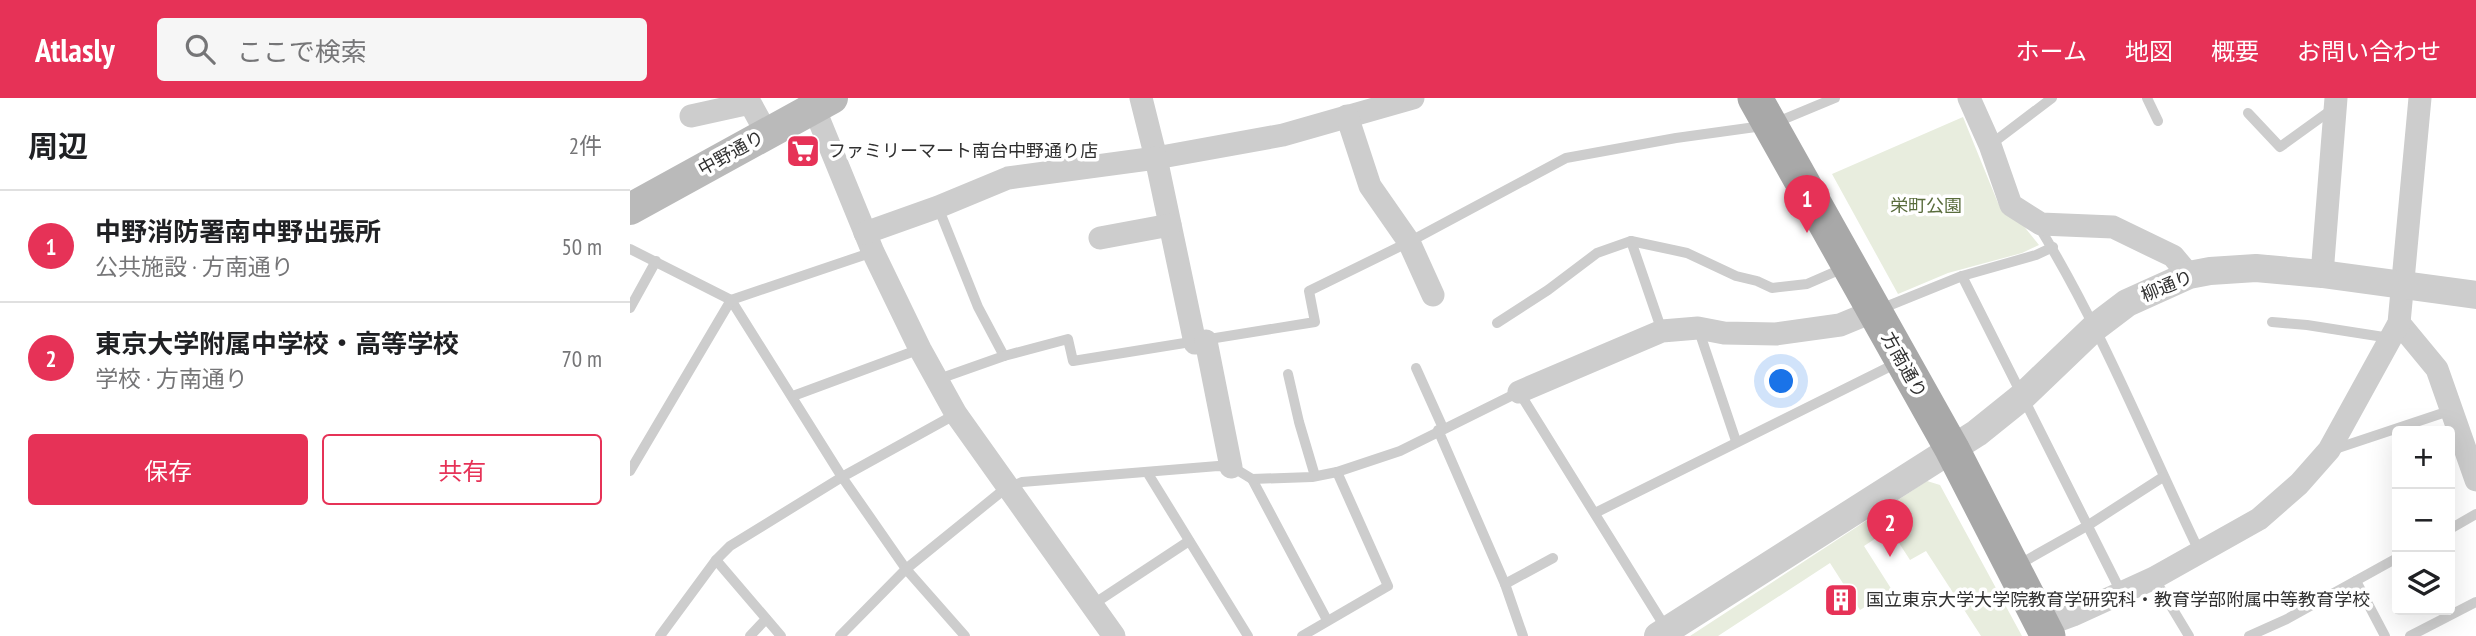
<!DOCTYPE html>
<html lang="ja">
<head>
<meta charset="utf-8">
<style>
	:root { --surface:#fff; --page:#f6f6f6; --text:#202124; --muted:#757577; --line:#e0e0e0; --accent:#e63257 }
	body { margin:0; font-family:"PT Sans Narrow","Noto Sans JP",sans-serif; background:var(--page); color:var(--text) }
	.controls { position:absolute; right:21px; bottom:21px; display:grid; overflow:hidden; border-radius:7px; box-shadow:0 7px 28px #0002 }
	.controls button { width:63px; height:63px; display:grid; place-items:center; padding:0; border:0; border-bottom:2px solid var(--line); background:var(--surface); color:var(--text); font:35px sans-serif }
	.you { position:absolute; left:1152px; top:284px; width:24px; height:24px; margin:-18px; border:5px solid #fff; border-radius:50%; background:#1a73e8; box-shadow:0 0 0 10px #1a73e833 }
	.badge { display:grid; place-items:center; width:46px; height:46px; border-radius:50%; background:var(--accent); color:#fff; font-size:23px; font-weight:700 }
	.pin { position:absolute; translate:-50% -58px; filter:drop-shadow(0 2px 4px #0008) }
	.pin::after { content:''; position:absolute; top:37px; width:24px; height:21px; background:inherit; clip-path:polygon(0 0,100% 0,50% 100%) }
	.list { margin:0; padding:0; list-style:none }
	h2 { display:flex; justify-content:space-between; align-items:center; height:91px; margin:0; padding:0 28px; font-size:30px }
	h2 small { font-size:23px; font-weight:400; color:var(--muted) }
	.list li { display:grid; grid-template-columns:46px 1fr auto; gap:21px; align-items:center; box-sizing:border-box; height:112px; padding:0 28px; border-top:2px solid var(--line) }
	.list b { display:block; font-size:26px; white-space:nowrap }
	.list p { margin:0; font-size:23px; white-space:nowrap; color:var(--muted) }
	.list em { font-size:23px; font-style:normal; color:var(--muted) }
	.actions { display:flex; gap:14px; padding:21px 28px }
	.actions a { flex:1; padding:16px 0; border:2px solid var(--accent); border-radius:7px; text-align:center; font-size:24px; color:var(--accent) }
	.actions .main { background:var(--accent); color:#fff }
	.icon { flex:none; width:38px; height:38px; fill:none; stroke:currentColor; stroke-width:2; stroke-linecap:round; stroke-linejoin:round }
	.map { position:relative; flex:none; width:1846px; height:538px; overflow:hidden }
	header { display:flex; align-items:center; gap:42px; box-sizing:border-box; height:98px; padding:0 35px; background:var(--accent); color:#fff }
	header strong { font-size:33px }
	nav { display:flex; gap:38px; margin-inline-start:auto; font-size:24px }
	.search { width:490px; height:63px; background:var(--page); display:flex; align-items:center; gap:18px; box-sizing:border-box; padding:0 24px; border-radius:7px; color:var(--muted); font-size:26px }
	main { display:flex }
	aside { flex:1; background:var(--surface) }
	.map>svg:first-child { display:block }
</style>
</head>
<body>
<header>
<strong>Atlasly</strong>
<div class="search"><svg class="icon" aria-label="search" viewBox="0 0 24 24"><circle cx="10" cy="10" r="6"/><path d="M15 15l6 6"/></svg>ここで検索</div>
<nav><a>ホーム</a><a>地図</a><a>概要</a><a>お問い合わせ</a></nav>
</header>
<main>
<aside>
<h2>周辺<small>2件</small></h2>
<ul class="list">
<li><span class="badge">1</span><div><b>中野消防署南中野出張所</b><p>公共施設 · 方南通り</p></div><em>50 m</em></li>
<li><span class="badge">2</span><div><b>東京大学附属中学校・高等学校</b><p>学校 · 方南通り</p></div><em>70 m</em></li>
</ul>
<div class="actions"><a class="main">保存</a><a>共有</a></div>
</aside>
<div class="map">
<svg width="1846" height="538" viewBox="0 0 1846 538">
	<rect width="100%" height="100%" fill="#fff"/>
	<g fill="#e8edde">
		<path d="M1333 19 1368 105 1392 126 1409 147 1392 155 1318 175 1268 196 1202 76Z"/>
		<path d="M1297 383 1310 387 1392 538H1351L1296 453 1280 462 1260 431 1234 448 1262 492 1230 512 1200 465 1088 538H1060Z"/>
	</g>
	<g fill="none" stroke-linecap="round" stroke-linejoin="round">
		<g stroke="#cdcdcd" stroke-width="10">
			<path d="M1517 0 1528 23"/>
			<path d="M1618 15 1650 49 1704 10"/>
			<path d="M1360 47 1422 0"/>
			<path d="M308 109 348 209 374 258"/>
			<path d="M1411 126V132C1473 234 1518 347 1570 455"/>
			<path d="M1001 143 1032 233"/>
			<path d="M0 151 101 202 212 379 276 471 335 538"/>
			<path d="M1332 178 1492 496"/>
			<path d="M0 210 26 163"/>
			<path d="M1248 212 1332 178 1406 157 1423 149"/>
			<path d="M1642 224 1677 227 1760 240"/>
			<path d="M867 225 918 192 967 155 1001 143 1057 155 1106 178 1127 183 1142 190 1177 186 1216 169"/>
			<path d="M1068 230 1106 343"/>
			<path d="M786 270 813 330"/>
			<path d="M658 276 669 324 685 378"/>
			<path d="M306 282 374 258 438 241 443 263 685 224 679 193 779 144 936 60 1046 40 1140 27 1205 0"/>
			<path d="M163 298 290 251"/>
			<path d="M808 332 875 486 893 538"/>
			<path d="M1702 352 1822 312"/>
			<path d="M0 373 101 202 243 154"/>
			<path d="M517 374 618 538"/>
			<path d="M622 381 697 522"/>
			<path d="M965 415 1269 264"/>
			<path d="M1820 431 1846 416"/>
			<path d="M86 462 151 538"/>
			<path d="M1388 467 1457 428 1533 379"/>
			<path d="M1524 480 1559 538"/>
			<path d="M1726 483 1755 538"/>
			<path d="M875 486 923 460"/>
			<path d="M462 507 559 443"/>
			<path d="M30 538 86 462 100 448 212 379 326 316"/>
			<path d="M120 538 136 521"/>
			<path d="M210 538 276 471 371 394 392 384 588 368 604 370 622 381 682 379 707 374 770 353 889 294 1037 532"/>
			<path d="M672 538 758 488 707 374"/>
			<path d="M1619 538 1657 521 1767 460"/>
			<path d="M1780 538 1846 504"/>
		</g>
		<g stroke="#cdcdcd" stroke-width="23">
			<path d="M180 0 243 154 290 251 326 316 484 538"/>
			<path d="M511 0 526 60 653 37 783 0"/>
			<path d="M1339 0 1360 47 1381 107 1411 126 1483 129 1543 158 1559 177"/>
			<path d="M61 18 120 5 137 36"/>
			<path d="M717 18 740 88 779 144 803 197"/>
			<path d="M235 135 308 109 378 80 526 60 565 245"/>
			<path d="M470 140 540 127"/>
			<path d="M1692 176 1706 0"/>
			<path d="M1769 225 1807 271 1846 382"/>
			<path d="M576 243 601 369"/>
			<path d="M889 294 1032 233 1068 230 1094 235 1146 236 1210 227 1244 213"/>
			<path d="M1413 528 1443 517 1524 480 1629 421 1669 386 1699 352 1769 225 1790 0"/>
		</g>
		<path stroke="#cdcdcd" stroke-width="28" d="M1028 538 1347 335 1393 298 1464 230 1497 205 1559 177 1580 173 1626 170 1692 176 1846 197"/>
		<path stroke="#bababa" stroke-width="32" d="M0 111 202 0"/>
		<path stroke="#a8a8a8" stroke-width="35" d="M1125 0 1322 351 1418 538"/>
	</g>
	<defs>
		<g id="supermarket-square" transform="scale(1.75)"><rect x="-9" y="-9" width="18" height="18" rx="4" fill="#e63257" stroke="#fff"/><path d="M-6-5.5h2.5l.6 2H6L4.5 2H-2.5L-4.4-4H-6ZM-1.5 3.2a1.3 1.3 0 1 0 .1 0ZM3 3.2a1.3 1.3 0 1 0 .1 0Z" fill="#fff"/></g>
		<g id="building-square" transform="scale(1.75)"><rect x="-9" y="-9" width="18" height="18" rx="4" fill="#e63257" stroke="#fff"/><path d="M-4-6H4V6H1V3H-1V6H-4ZM-2.5-4.3h1.7v1.8h-1.7ZM.8-4.3h1.7v1.8H.8ZM-2.5-1h1.7V.8h-1.7ZM.8-1h1.7V.8H.8Z" fill="#fff"/></g>
	</defs>
	<g fill-rule="evenodd">
		<use href="#supermarket-square" x="173" y="53"/>
		<use href="#building-square" x="1211" y="502"/>
	</g>
	<g text-anchor="middle" stroke-width="7" stroke-linejoin="round" paint-order="stroke">
		<g font-size="18" fill="#303030" stroke="#fff" text-anchor="start">
			<text x="198" y="59">ファミリーマート南台中野通り店</text>
			<text x="1236" y="508">国立東京大学大学院教育学研究科・教育学部附属中等教育学校</text>
		</g>
		<g font-size="18" fill="#303030" stroke="#fff">
			<text transform="translate(101 55) rotate(-29)" y="6">中野通り</text>
			<text transform="translate(1537 188) rotate(-22)" y="6">柳通り</text>
			<text transform="translate(1274 267) rotate(61)" y="6">方南通り</text>
		</g>
		<g font-size="18" fill="#596c3c" stroke="#fff">
			<text x="1296" y="114">栄町公園</text>
		</g>
	</g>
</svg>
<div class="controls">
<button>+</button>
<button>−</button>
<button><svg class="icon" aria-label="layers" viewBox="0 0 24 24"><path d="M12 4l9 5-9 5-9-5zM3 14l9 5 9-5"/></svg></button>
</div>
<div class="you"></div>
<div class="pin badge" style="left:1177px;top:135px">1</div>
<div class="pin badge" style="left:1260px;top:459px">2</div>
</div>
</main>
</body>
</html>
